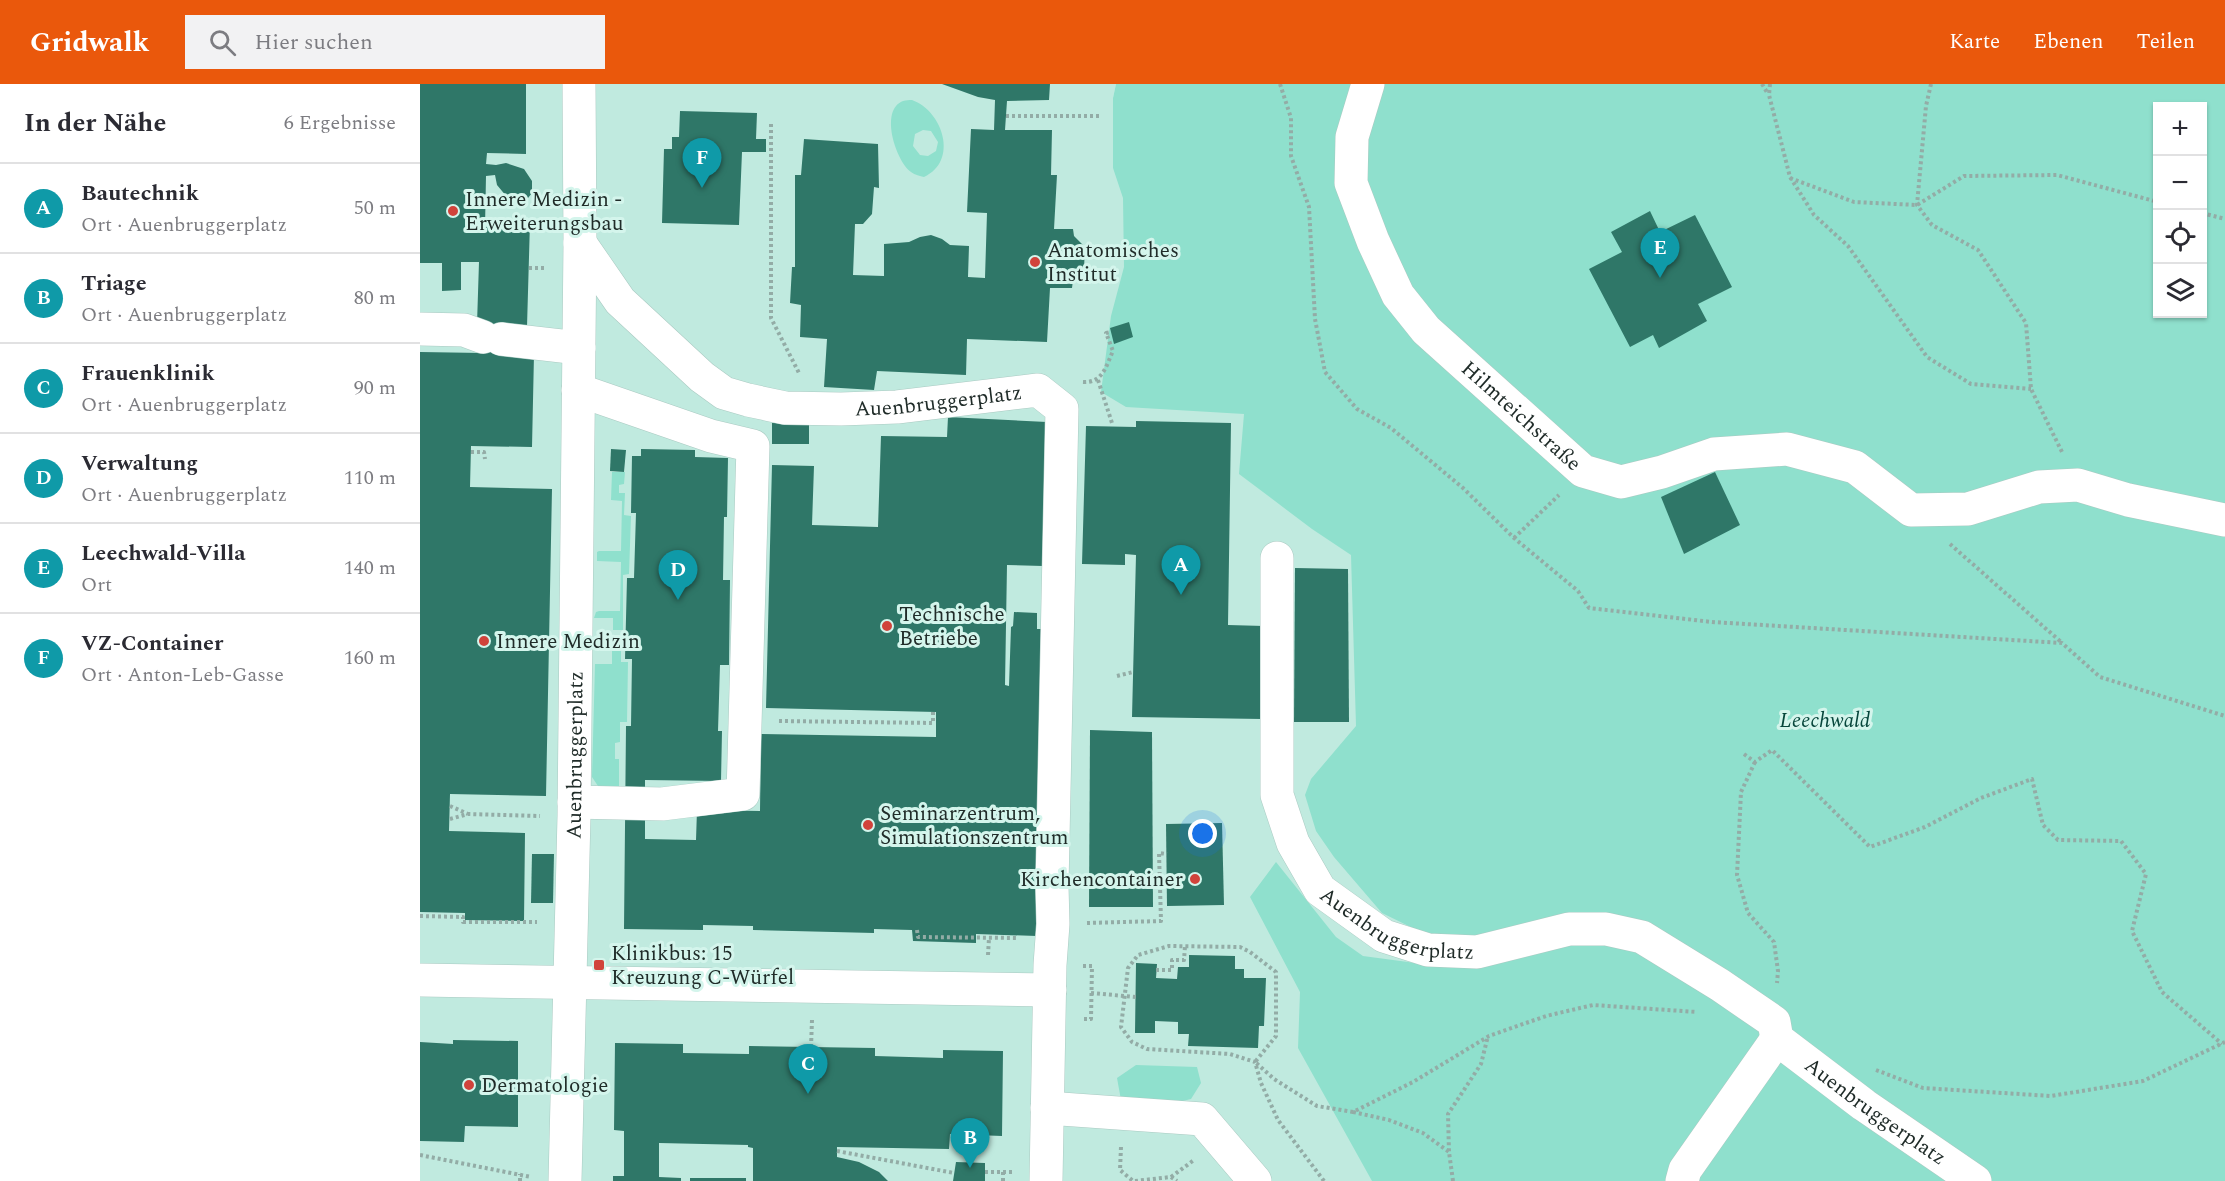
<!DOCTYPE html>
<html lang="de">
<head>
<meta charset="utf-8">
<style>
	:root { --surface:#fff; --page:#f2f2f3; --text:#2b2b33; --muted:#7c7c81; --line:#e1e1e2; --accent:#ea580c }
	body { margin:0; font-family:Spectral,serif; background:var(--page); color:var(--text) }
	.controls { position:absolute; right:18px; top:18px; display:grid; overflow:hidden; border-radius:0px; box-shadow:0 2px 4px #0004 }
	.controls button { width:54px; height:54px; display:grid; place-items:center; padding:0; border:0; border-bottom:2px solid var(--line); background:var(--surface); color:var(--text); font:30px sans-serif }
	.you { position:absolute; left:783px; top:750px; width:21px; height:21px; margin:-15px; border:4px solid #fff; border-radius:50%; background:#1a73e8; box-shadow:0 0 0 9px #1a73e833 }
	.badge { display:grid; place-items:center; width:39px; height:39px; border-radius:50%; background:var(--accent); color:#fff; font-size:20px; font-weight:700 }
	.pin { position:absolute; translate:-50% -50px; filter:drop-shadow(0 2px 3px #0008) }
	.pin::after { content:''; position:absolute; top:32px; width:21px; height:18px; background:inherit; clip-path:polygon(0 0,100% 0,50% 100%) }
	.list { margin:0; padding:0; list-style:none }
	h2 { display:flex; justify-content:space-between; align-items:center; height:78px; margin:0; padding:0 24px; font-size:26px }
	h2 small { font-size:20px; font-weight:400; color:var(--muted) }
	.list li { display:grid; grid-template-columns:39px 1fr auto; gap:18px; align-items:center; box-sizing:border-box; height:90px; padding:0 24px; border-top:2px solid var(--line) }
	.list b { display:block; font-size:22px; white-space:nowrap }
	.list p { margin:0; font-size:20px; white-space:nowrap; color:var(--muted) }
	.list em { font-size:20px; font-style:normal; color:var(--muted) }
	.icon { flex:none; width:33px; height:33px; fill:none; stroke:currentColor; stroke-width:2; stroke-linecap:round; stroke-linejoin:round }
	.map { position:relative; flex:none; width:1805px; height:1097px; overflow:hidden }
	header { display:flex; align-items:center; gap:36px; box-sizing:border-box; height:84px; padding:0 30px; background:var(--accent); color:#fff }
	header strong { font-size:28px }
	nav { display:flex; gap:33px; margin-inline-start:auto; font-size:21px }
	.search { width:420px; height:54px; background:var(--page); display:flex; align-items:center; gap:15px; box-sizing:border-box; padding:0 21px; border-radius:0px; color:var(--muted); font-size:22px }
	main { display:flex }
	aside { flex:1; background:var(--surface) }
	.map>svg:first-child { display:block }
</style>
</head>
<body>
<header>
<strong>Gridwalk</strong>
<div class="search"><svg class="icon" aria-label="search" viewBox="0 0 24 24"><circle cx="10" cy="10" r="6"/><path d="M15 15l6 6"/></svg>Hier suchen</div>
<nav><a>Karte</a><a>Ebenen</a><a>Teilen</a></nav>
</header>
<main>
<aside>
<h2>In der Nähe<small>6 Ergebnisse</small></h2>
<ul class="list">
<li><span class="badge" style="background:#0f9aa8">A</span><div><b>Bautechnik</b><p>Ort · Auenbruggerplatz</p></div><em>50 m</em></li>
<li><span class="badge" style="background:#0f9aa8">B</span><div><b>Triage</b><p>Ort · Auenbruggerplatz</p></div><em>80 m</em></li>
<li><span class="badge" style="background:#0f9aa8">C</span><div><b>Frauenklinik</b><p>Ort · Auenbruggerplatz</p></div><em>90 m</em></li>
<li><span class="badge" style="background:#0f9aa8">D</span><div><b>Verwaltung</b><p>Ort · Auenbruggerplatz</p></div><em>110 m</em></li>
<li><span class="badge" style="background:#0f9aa8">E</span><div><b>Leechwald-Villa</b><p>Ort</p></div><em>140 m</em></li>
<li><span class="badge" style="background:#0f9aa8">F</span><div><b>VZ-Container</b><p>Ort · Anton-Leb-Gasse</p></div><em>160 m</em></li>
</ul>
</aside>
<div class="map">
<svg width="1805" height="1097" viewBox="0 0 1805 1097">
	<rect width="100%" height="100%" fill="#d4f5ec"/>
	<path fill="#c0eadf" d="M0 0H696L693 14V84L1805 1097H0Z"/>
	<g fill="#8fe0cd" fill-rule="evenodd">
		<path d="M696 0H1805V1097H952L878 964 880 908 830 813 856 778 916 853 943 872 1003 880V849L962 829 914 773 896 747 885 711 891 695 936 642 931 471 892 445 819 390 824 330 706 323 681 308 691 232 704 183 703 114 693 84V14ZM1738 22H1782V230H1738Z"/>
		<path d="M492 16C523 27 539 77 504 93 500 92 495 91 491 88 476 77 459 26 483 17 486 16 489 16 492 16ZM503 46 511 47 518 58 516 67 508 72 500 71 493 62 495 50Z"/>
		<path d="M192 388H205L204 400 199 401V409H205L204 431 211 432 209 490 203 491V546H193V534H174L176 528 179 527H200L201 478 177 477V468L179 467H201L202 417 191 416Z"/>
		<path d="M192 567H201V578H208L207 638H200V658L195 659V675H199V705L178 702 172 693 175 580H192Z"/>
		<path d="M716 981 777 983 781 999 771 1015 732 1024 701 1016 697 994Z"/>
	</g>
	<g fill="#2f7768">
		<path d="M0 0H106V70L67 69 66 80 76 81 86 79 104 85 112 97V109L108 114 100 116 92 115 87 113 77 101 75 91 66 92 65 143 77 142V138H110L107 243 114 270 112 363 51 362 50 403 132 405 126 712 30 710 29 747 105 749 104 837 45 836V829L0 828V268L62 269 57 240 59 178H41V206L22 207V179H0Z"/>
		<path d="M522 0H630L629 16 587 17 585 46H632L631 91H637L634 145H653L654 152 665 163 664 185 653 196 652 204H630L627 258 547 255 546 291 457 287 454 306 404 303 407 255 380 253 381 221 370 219 372 183H375V91H381L384 55 458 60 459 104 454 103 452 130 443 140H435L433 191 464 192V160L489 158 500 153 511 151 522 155 530 161 549 162 548 193 565 194 567 129 547 128 551 45 574 46 575 16 558 13Z"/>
		<path d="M260 27 337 29 336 55H346V68H322L319 141 242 139 244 65H252V53H259Z"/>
		<path d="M1230 127 1240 148 1275 131 1312 203 1278 220 1287 237 1239 264 1233 251 1210 263 1169 185 1202 168 1191 148Z"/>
		<path d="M709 238 713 253 694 260 690 244Z"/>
		<path d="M528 333 627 338 623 482 587 481 585 601 589 602 591 543 593 542 594 528 617 529V545H621L617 852 556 850V859L493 857 492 846 454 845V849L333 846V842L283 841V846L204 845 206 642H211L212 575H205L207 494H214L216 429H211L212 372H221V365L275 366V373L308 374 307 433H304L303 496H310L309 581H300L298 647H302L301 697 225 696V755L276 756 277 726 340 727 341 650 516 653V628L346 624 352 381 394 382 392 441 458 443 461 352 527 353Z"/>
		<path d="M716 337 811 339 808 541 844 542 842 635 712 633 716 471 705 470V481L662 480 666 342 716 343Z"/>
		<path d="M352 339 389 340V360H352Z"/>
		<path d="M191 365 206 366 204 388 190 387Z"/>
		<path d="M1295 388 1320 441 1264 470 1241 413Z"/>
		<path d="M875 484 928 485 929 638H874Z"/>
		<path d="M670 646 732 648 733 823H669Z"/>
		<path d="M802 739 804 821 747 822 746 740Z"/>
		<path d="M112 770H134L133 819H111Z"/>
		<path d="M769 871 815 872V885H824V894H846L844 942H839L838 964 768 962 769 950H758V938L735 937V949H715L716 879 737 880 736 894 757 895 758 883H769Z"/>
		<path d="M33 956 98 957V1043L45 1042 44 1058 0 1057V958L33 960Z"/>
		<path d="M195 959 263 960V969L329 970V962L455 964V972L523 974V966L583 967 582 1052 530 1050 529 1065 417 1063V1073L439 1078 459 1088 468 1097H333V1064L328 1063V1061L239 1059V1093L261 1094V1097H193V1092H204V1047L194 1046Z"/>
		<path d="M536 1078 565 1079V1097H533Z"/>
		<rect x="270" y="1094" width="56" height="3"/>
	</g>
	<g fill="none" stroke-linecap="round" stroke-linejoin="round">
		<g stroke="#aacac2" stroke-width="34">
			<g id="minor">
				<path id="s1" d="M948 0 932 53 931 99 953 157 978 211 1006 246 1163 387 1201 398 1242 388 1294 370 1367 365 1435 383 1491 426 1548 425 1619 403 1658 401 1708 416 1805 436"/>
				<path id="s2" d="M160 159 200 217 282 293 304 309 328 316 365 324 421 325 477 323 618 306 642 325 632 802 633 840 630 881 626 1097"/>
				<path d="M0 245 44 246 63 253"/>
				<path d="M81 255 159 264"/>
				<path id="s3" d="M857 474V711L873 759 900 806 964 852 1008 866 1057 868 1149 845H1186L1222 853 1300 901 1354 938 1357 955 1444 1021 1555 1097"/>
				<path d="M154 718 242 720 323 710 333 362 291 352 158 306"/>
				<path d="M0 896 630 906"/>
				<path d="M627 1024 782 1035 835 1097"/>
				<path id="s4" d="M145 1097 154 732 160 159 159 0"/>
				<path d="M1262 1097 1265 1086 1357 955"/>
			</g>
		</g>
		<g stroke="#93aca6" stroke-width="4" stroke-dasharray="3 3" stroke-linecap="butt">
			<path d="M860 0 871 34V72L889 123 895 235 905 288 937 325 971 344 1043 404 1094 454 1158 507 1169 524 1292 538 1642 559 1680 593 1805 632"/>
			<path d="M1342 0 1348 10"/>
			<path d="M1350 0 1349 11 1370 93 1394 131 1428 162 1507 273 1551 300 1611 305"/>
			<path d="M1511 0 1506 22 1497 121 1512 141 1558 166 1606 239 1611 305 1642 368"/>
			<path d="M586 32H680"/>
			<path d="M351 40V234L380 291"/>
			<path d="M1370 94 1434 118 1497 121 1544 92 1637 91 1738 118"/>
			<path d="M1782 129 1805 135"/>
			<path d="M109 184H126"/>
			<path d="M678 296 692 339"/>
			<path d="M663 298C683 299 686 282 693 267L686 249 691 248"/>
			<path d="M51 368H64L65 375"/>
			<path d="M1094 454 1139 411"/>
			<path d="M1530 460 1641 558"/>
			<path d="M697 592 713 588"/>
			<path d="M359 637 513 639V628"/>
			<path d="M1324 670 1335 678 1352 666 1450 763 1505 743 1561 714 1612 695 1623 741 1638 756 1701 757 1726 790 1712 847 1742 908 1802 960"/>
			<path d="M1335 678 1321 708 1317 791 1328 829 1354 858 1358 887 1357 899"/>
			<path d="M30 722 48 730"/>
			<path d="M30 735 48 730 120 732"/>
			<path d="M0 832 43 833V838H117"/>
			<path d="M667 839 741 837 739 769 747 770"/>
			<path d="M497 846 498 853 598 854"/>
			<path d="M568 871 569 854"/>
			<path d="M663 882H672L671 935H663"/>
			<path d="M736 886H752V876H764L765 862"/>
			<path d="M671 909 716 913"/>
			<path d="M391 963 392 936"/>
			<path d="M1456 986 1503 1004 1631 1012 1723 997 1805 958"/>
			<path d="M933 1028 969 1036 1003 1049 1029 1068"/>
			<path d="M701 1063 700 1086 713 1097"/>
			<path d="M417 1067 534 1089"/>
			<path d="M0 1071 111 1093"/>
			<path d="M565 1088H592"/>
			<path d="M751 1093 774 1076"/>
			<path d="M100 1097V1090"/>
			<path d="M583 1097V1088"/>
			<path d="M715 1097 751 1093 757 1097"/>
			<path d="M904 1097 858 1036 841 999 835 978 810 970 727 965 712 958 701 943 708 884 718 871 749 862 820 863 830 868 856 888V952L835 978 854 995 897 1022 933 1028 993 998 1069 952 1126 932 1173 921 1277 928"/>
			<path d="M1033 1097 1029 1068 1028 1030 1061 980 1068 952"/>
		</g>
		<use href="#minor" stroke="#fff" stroke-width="33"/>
	</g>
	<g fill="#d1433b" stroke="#d4f5ec" stroke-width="2">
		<circle cx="33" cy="127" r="6"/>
		<circle cx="615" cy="178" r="6"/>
		<circle cx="467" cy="542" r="6"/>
		<circle cx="64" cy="557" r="6"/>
		<circle cx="448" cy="741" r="6"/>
		<circle cx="775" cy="795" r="6"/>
		<rect x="173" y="875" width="12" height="12" rx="3"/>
		<circle cx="49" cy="1001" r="6"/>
	</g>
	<g text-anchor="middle" stroke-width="6" stroke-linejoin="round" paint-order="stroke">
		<g font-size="21" fill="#202c29" stroke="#d4f5ec" text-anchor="start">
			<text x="45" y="122">Innere Medizin -<tspan x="45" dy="24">Erweiterungsbau</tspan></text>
			<text x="627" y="173">Anatomisches<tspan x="627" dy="24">Institut</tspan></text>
			<text x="479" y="537">Technische<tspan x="479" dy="24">Betriebe</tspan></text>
			<text x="76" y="564">Innere Medizin</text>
			<text x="460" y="736">Seminarzentrum,<tspan x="460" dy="24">Simulationszentrum</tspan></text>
			<text x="763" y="802" text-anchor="end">Kirchencontainer</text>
			<text x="191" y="876">Klinikbus: 15<tspan x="191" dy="24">Kreuzung C-Würfel</tspan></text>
			<text x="61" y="1008">Dermatologie</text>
		</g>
		<g font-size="21" fill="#202c29" stroke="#d4f5ec">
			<text dy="7" stroke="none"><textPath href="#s2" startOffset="426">Auenbruggerplatz</textPath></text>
			<text dy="7" stroke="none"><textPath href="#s1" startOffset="396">Hilmteichstraße</textPath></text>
			<text dy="7" stroke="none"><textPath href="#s4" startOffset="426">Auenbruggerplatz</textPath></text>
			<text dy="7" stroke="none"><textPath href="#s3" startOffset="429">Auenbruggerplatz</textPath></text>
			<text dy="7" stroke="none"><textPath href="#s3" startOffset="981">Auenbruggerplatz</textPath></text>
		</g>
		<g font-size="21" font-style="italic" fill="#06463b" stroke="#d4f5ec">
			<text x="1405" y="643">Leechwald</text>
		</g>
	</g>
</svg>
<div class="controls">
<button>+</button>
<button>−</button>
<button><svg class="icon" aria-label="locate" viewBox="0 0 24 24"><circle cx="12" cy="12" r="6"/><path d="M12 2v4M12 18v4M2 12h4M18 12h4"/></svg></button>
<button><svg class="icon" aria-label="layers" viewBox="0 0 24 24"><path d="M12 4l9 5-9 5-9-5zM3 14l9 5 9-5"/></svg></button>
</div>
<div class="you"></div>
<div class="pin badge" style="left:761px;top:511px;background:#0f9aa8">A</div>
<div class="pin badge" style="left:550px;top:1084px;background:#0f9aa8">B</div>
<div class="pin badge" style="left:388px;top:1010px;background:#0f9aa8">C</div>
<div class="pin badge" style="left:258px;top:516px;background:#0f9aa8">D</div>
<div class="pin badge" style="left:1240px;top:194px;background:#0f9aa8">E</div>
<div class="pin badge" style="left:282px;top:104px;background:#0f9aa8">F</div>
</div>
</main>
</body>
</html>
